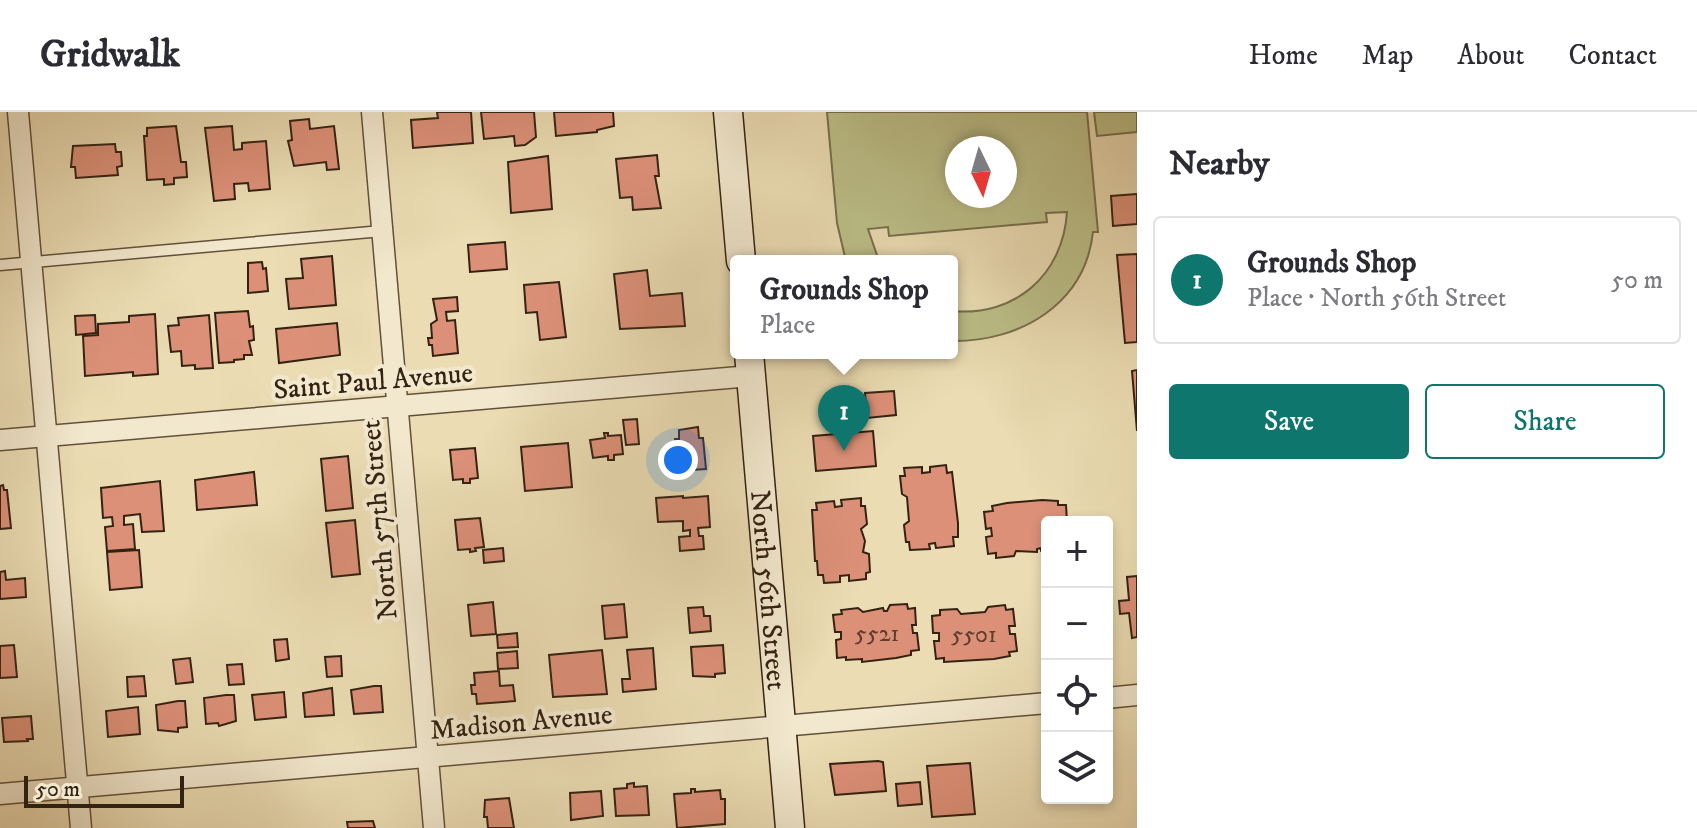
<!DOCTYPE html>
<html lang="en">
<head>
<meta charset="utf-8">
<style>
	:root { --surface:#fff; --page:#f7f7f7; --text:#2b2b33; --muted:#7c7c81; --line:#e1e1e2; --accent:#0f766e }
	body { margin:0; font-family:"IM FELL DW Pica",serif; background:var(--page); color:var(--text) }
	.controls { position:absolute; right:24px; bottom:24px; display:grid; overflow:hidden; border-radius:8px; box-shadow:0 4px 12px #0003 }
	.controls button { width:72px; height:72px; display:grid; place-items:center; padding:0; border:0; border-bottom:2px solid var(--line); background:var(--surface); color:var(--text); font:40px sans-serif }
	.compass { position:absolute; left:945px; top:24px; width:72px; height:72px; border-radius:50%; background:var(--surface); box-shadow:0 4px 12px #0003; rotate:175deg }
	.scale { position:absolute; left:24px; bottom:20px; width:160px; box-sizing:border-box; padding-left:8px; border:4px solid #342213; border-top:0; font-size:22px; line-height:28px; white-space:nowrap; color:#342213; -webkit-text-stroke:6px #f2e8ce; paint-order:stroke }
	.you { position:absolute; left:678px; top:348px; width:28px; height:28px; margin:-20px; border:6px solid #fff; border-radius:50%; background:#1a73e8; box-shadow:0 0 0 12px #1a73e833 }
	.badge { display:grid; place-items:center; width:52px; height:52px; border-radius:50%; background:var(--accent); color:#fff; font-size:26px; font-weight:700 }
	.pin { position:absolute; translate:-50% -66px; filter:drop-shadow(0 2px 4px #0008) }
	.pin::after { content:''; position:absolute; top:42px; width:28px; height:24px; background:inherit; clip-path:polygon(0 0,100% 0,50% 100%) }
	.popup { position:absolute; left:730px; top:143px; width:228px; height:104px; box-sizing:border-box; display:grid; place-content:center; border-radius:8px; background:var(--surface); filter:drop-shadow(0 2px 6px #0005); font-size:26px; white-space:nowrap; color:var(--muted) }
	.popup b { font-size:30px; color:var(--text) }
	.popup::after { content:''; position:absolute; left:50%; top:100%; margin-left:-16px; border:16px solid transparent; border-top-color:var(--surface) }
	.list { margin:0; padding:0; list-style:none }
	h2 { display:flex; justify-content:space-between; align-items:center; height:104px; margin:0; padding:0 32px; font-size:34px }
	h2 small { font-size:26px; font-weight:400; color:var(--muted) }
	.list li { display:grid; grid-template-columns:52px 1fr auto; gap:24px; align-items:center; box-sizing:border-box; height:128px; margin:0 16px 16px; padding:0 16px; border:2px solid var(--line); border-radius:8px }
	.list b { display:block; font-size:30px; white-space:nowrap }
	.list p { margin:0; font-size:26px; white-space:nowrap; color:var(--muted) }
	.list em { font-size:26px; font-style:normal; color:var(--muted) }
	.actions { display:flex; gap:16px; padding:24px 32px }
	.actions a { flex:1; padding:18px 0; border:2px solid var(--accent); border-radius:8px; text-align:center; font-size:28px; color:var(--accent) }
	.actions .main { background:var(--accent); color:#fff }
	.icon { flex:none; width:44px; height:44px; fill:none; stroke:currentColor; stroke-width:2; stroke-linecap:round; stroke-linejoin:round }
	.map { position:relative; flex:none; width:1137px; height:716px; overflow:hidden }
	header { display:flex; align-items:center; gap:48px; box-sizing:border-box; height:112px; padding:0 40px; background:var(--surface); border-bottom:2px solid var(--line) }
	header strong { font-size:38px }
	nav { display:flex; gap:44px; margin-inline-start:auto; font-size:28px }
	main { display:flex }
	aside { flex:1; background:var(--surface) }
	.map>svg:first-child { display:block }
</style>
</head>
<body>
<header>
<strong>Gridwalk</strong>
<nav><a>Home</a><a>Map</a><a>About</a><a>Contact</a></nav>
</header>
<main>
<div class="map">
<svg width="1137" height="716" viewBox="0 0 1137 716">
	<rect width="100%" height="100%" fill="#ebdcb3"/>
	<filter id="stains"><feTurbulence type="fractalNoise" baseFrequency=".0025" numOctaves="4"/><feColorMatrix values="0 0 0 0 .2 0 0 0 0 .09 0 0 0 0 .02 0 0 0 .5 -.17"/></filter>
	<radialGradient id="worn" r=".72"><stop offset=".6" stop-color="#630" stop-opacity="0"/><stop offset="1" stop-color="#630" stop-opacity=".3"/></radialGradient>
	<g fill="#bcbf89" stroke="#78704e" stroke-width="2" fill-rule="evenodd">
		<path d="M827 0H1087L1098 120H1093C1085 193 1019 230 952 229V199C1015 205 1063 163 1067 100L1046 101 1047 110 889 124 888 115 868 117 879 149H846L837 111ZM1005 36V84H957V36Z"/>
		<path d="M1094 0H1137V20L1097 24Z"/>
	</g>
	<g fill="#dc9078" stroke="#342213" stroke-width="2">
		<path d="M437 0H471L473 31 413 36 411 8 438 6Z"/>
		<path d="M481 0H534L536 25 525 33 515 34 514 24 484 27Z"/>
		<path d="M554 0H613L614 14 597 18V20L556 24Z"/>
		<path d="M309 7 310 17 334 14 339 57 327 58 326 50 294 54 288 29 292 28 290 9Z"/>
		<path d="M176 14 181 50H186L187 65 174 66V72L164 73V67L147 68 144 24H147V16Z"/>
		<path d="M232 14 234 38 242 37V31L266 29 270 77 249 79 248 71 234 72 235 87 214 89 205 16Z"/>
		<path d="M115 32 116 40H121L122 54 117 55 118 63 76 66 75 55H71L73 34Z"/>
		<path d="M657 43 659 64H655L661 96 633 98 632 85 620 86 616 47Z"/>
		<path d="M548 44 552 97 511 101 508 50Z"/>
		<path d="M1137 82V112L1113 114 1111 84Z"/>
		<path d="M505 130 507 157 470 160 468 133Z"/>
		<path d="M1137 142V230L1125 231 1117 143Z"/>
		<path d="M332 144 336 193 289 197 286 167 303 166 301 147Z"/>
		<path d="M262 150 263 157 266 156 268 179 248 181V151Z"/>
		<path d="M647 158 650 184 682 181 685 214 620 217 614 162Z"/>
		<path d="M559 170 566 225 540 228 537 200 526 201 524 173Z"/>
		<path d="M457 185 458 199 446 200 447 209 455 208 458 241 433 244 432 233H429L428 226H432L431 212 437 208 433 187Z"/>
		<path d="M248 199 250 215 253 214 254 228 249 229 252 243H244V247L234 248V250L219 251 215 201Z"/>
		<path d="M155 202 158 262 133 264V260L85 264 83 224 98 223V212L129 210V204Z"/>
		<path d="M95 203 96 221 76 223 75 204Z"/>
		<path d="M209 203 213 256 195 257V253L182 254 181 239 171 240 168 214 179 213 178 206Z"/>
		<path d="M337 211 340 243 279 251 276 217Z"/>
		<path d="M1137 258V319L1132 259Z"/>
		<path d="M894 279 896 303 867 306 865 281Z"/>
		<path d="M637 307 639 332 626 333 623 308Z"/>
		<path d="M698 315 699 326H703L706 357 677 359 675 327H679V318Z"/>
		<path d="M873 319 876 354 816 359 813 324Z"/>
		<path d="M604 321H608V324L621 323 623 342 614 343V348H608V344L593 346 590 328 605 326Z"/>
		<path d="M568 331 572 375 525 379 521 335Z"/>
		<path d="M475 336 478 366 470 367V371H463V367L453 368 450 338Z"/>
		<path d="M348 344 353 396 326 399 321 347Z"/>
		<path d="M946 353 947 361 952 360 958 411V425H953L954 434 936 436 935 431 929 432 930 437 910 438 909 430H906L904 413 909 409 907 385 902 382 900 364H905L904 356 922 355V361L930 360V355Z"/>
		<path d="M254 360 257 393 197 398 195 368Z"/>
		<path d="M160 369 164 419 142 420 140 402 124 404V413L133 412 135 437 107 439 105 415 113 414 112 405 103 406 101 376Z"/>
		<path d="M3 373 4 378H7L11 416 0 417V374Z"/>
		<path d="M683 384V386L708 384 710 415 698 416 699 424H703L704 437 680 439 679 425 690 424V418L683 419V409L658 410 656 386Z"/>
		<path d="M861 386V394H865L867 412 861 417 865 429 863 440 869 442 870 460 866 461V467L849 469V463L840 464V470L824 471 823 463H818L817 449H815L812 398H817L816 391 834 389 835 395 842 394 841 388Z"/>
		<path d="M1042 388 1058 389V393H1066L1067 409 1047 410V442L1041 439V436L1037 437V440L1016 439 1014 444 996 446V441L988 442 986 425 992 424 991 416 986 417 984 400 993 399 992 394 1007 391Z"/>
		<path d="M480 406 484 435 475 436 476 439 470 440V437L458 438 455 408Z"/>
		<path d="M355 408 360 462 332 465 326 411Z"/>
		<path d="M503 436 504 449 484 451 483 438Z"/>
		<path d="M139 438 142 475 110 478 107 440Z"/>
		<path d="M5 459 6 468 25 466 26 485 0 487V460Z"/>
		<path d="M1137 464V525L1132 526 1129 501 1120 502 1119 489 1129 488 1127 465Z"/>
		<path d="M493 490 496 522 471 524 468 493Z"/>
		<path d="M624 492 627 525 605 527 602 494Z"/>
		<path d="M907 492 908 497 915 496 916 513H912L913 521H917L919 538 911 539V543L896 546 862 550V547L846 548V545L837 546 836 528 841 527V520H835L833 503 842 502 841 498 858 496 863 500 883 496 884 499H887L890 493Z"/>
		<path d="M1005 493 1006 498 1013 497 1015 514H1009L1010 522H1015L1017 539 1009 540 1010 544 994 547 944 550V546L936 547 934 529H939V521H933L932 504 940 503V498L957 497 961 502 985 500 988 495Z"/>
		<path d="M703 495 704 504H710L711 519 690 521 688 496Z"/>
		<path d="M517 521 518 535 498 536 497 523Z"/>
		<path d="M287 527 289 547 276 549 274 528Z"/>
		<path d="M14 533 17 565 0 566V534Z"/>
		<path d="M723 533 725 561 715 562V565L693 564 691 535Z"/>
		<path d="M653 536 656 577 623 580 622 567H630L627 538Z"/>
		<path d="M602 538 607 582 553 585 549 543Z"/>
		<path d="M517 539 518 556 498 557 497 541Z"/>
		<path d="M341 544 342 564 327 565 325 545Z"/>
		<path d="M190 546 193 570 176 572 173 548Z"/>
		<path d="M242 552 244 572 229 573 227 553Z"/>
		<path d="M499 559 500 574 513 573 515 589 477 592 476 582H472L471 573H475L474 561Z"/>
		<path d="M144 564 146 584 128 585 127 565Z"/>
		<path d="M374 574H381L383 600 354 602 351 578Z"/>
		<path d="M332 576 334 603 305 605 303 581Z"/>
		<path d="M284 580 286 605 255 608 252 583Z"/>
		<path d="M226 583H234L236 609 219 614 218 611 206 612 204 586Z"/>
		<path d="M178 589H185L187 615 178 616V620L158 618 156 593Z"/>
		<path d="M138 595 140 622 108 625 106 599Z"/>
		<path d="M31 604 33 627H27L28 629 4 630 2 606Z"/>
		<path d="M878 649 883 650 886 679 835 683 830 652Z"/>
		<path d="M970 651 975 702 932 705 927 654Z"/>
		<path d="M920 670 922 692 898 694 896 672Z"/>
		<path d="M634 671V675L647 674 649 703 616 704 614 677 627 676V672Z"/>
		<path d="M691 677H695V680L720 678 721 687H725V712L677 716 674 682 691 681Z"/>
		<path d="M601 679 603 704 571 708 570 681Z"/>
		<path d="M509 686 514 716H488L487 705H484L485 688Z"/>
		<path d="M373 709 375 716H348L347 710Z"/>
	</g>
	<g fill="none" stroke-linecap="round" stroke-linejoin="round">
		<g stroke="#62503b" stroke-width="13">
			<path id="service" d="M0 153 382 119"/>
		</g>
		<g stroke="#62503b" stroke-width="23">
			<g id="minor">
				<path d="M18 0 81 716"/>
				<path d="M372 0 434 716"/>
				<path d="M0 328 751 264"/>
				<path d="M1107 586 1137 583"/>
				<path d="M0 682 1047 591"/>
			</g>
		</g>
		<g stroke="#342213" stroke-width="31">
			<g id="secondary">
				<path d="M728 0 741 149"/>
				<path id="s1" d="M749 241 790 716"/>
			</g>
		</g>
		<use href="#service" stroke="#f2e8ce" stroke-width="10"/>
		<use href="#minor" stroke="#f2e8ce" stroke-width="20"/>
		<use href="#secondary" stroke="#f2e8ce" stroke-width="28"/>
	</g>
	<g text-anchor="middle" stroke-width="8" stroke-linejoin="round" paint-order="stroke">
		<g font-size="24" fill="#5e3e2c">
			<text x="877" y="529">5521</text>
			<text x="974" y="530">5501</text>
		</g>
		<g font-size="28" fill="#342213" stroke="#f2e8ce">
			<text transform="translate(373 268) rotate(-5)" y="10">Saint Paul Avenue</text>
			<text transform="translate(378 408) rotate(-95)" y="10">North 57th Street</text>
			<text dy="10" stroke="none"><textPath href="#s1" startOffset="238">North 56th Street</textPath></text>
			<text transform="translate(521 609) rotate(-5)" y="10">Madison Avenue</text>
		</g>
	</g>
	<rect width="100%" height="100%" filter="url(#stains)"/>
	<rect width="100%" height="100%" fill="url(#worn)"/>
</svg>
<div class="controls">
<button>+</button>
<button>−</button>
<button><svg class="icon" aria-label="locate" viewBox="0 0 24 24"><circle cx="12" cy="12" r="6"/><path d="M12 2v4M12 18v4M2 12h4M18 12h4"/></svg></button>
<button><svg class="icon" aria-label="layers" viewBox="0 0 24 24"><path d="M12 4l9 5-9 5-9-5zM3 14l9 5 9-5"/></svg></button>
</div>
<svg class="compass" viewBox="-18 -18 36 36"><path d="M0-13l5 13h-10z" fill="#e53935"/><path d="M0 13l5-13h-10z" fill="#7c7c81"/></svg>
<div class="scale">50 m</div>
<div class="you"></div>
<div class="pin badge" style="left:844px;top:339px">1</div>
<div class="popup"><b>Grounds Shop</b>Place</div>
</div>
<aside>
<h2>Nearby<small></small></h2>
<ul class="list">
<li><span class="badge">1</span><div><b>Grounds Shop</b><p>Place · North 56th Street</p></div><em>50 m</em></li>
</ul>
<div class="actions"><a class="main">Save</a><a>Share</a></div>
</aside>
</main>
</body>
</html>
